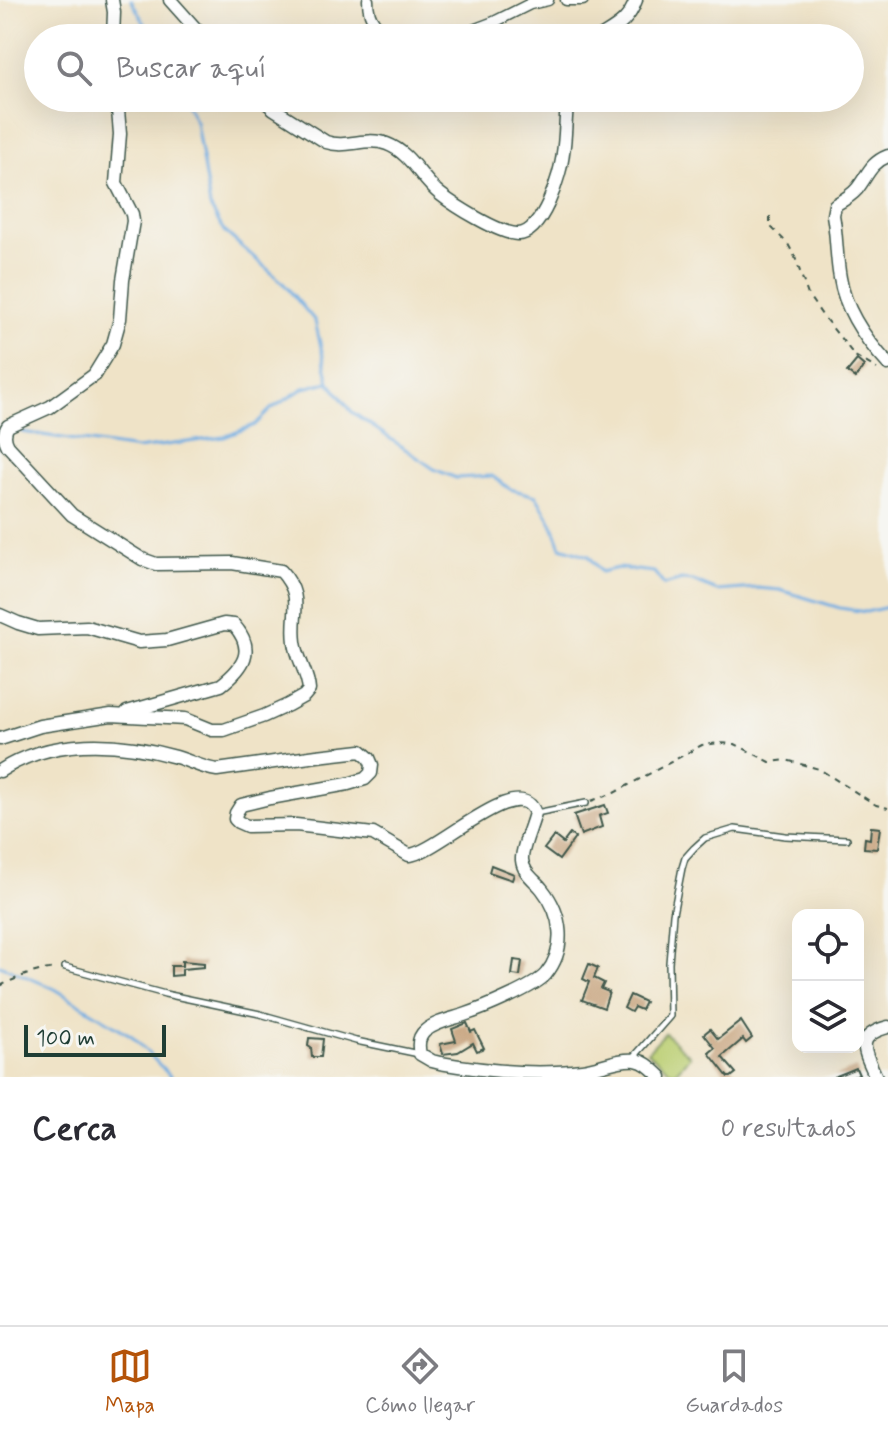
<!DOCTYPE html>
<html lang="es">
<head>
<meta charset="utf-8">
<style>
	:root { --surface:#fff; --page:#f7f7f7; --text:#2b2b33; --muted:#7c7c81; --line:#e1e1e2; --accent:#b45309 }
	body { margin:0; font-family:Mynerve,sans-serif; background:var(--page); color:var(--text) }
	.controls { position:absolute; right:24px; bottom:24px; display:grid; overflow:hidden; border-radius:16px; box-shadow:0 8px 32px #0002 }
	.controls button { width:72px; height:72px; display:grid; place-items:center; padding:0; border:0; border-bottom:2px solid var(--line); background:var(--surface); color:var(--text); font:40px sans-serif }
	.scale { position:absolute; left:24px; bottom:20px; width:142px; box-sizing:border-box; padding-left:8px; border:4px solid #1f3d34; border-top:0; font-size:22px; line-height:28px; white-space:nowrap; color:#1f3d34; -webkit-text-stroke:6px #f6f6f2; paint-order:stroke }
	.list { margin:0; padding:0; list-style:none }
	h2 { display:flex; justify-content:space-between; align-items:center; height:104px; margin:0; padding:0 32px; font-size:34px }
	h2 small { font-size:26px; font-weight:400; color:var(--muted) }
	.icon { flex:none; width:44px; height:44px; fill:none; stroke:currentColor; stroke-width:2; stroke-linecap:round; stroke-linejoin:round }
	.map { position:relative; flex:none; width:888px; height:1077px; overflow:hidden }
	.search { position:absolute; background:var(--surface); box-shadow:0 8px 32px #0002; left:24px; right:24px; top:24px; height:88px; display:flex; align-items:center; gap:20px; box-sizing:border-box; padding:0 28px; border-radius:44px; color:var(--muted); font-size:30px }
	.sheet { height:248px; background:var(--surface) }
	nav { display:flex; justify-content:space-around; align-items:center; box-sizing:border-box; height:112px; border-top:2px solid var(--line); background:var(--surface); font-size:22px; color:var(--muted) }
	nav a { display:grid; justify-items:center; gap:4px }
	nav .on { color:var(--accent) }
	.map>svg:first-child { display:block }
</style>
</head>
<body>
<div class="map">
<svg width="888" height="1077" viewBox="0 0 888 1077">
	<rect width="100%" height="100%" fill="#f6f6f2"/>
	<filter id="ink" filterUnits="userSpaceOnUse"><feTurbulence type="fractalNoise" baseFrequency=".0125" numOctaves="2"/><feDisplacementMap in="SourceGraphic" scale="16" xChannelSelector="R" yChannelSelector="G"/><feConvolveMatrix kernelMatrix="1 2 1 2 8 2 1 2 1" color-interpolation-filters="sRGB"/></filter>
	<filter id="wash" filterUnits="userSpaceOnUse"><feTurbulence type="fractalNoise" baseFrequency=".006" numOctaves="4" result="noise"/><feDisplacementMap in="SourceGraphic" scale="32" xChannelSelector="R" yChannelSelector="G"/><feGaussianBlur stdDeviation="1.8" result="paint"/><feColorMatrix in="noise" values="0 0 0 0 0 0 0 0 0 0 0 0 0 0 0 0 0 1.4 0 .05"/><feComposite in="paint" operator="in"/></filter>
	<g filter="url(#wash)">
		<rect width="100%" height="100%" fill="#efe3c7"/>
		<path fill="#bccf73" stroke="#6e8654" stroke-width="2" d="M665 1033 690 1056 674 1074 647 1052Z"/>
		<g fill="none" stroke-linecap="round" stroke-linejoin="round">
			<g stroke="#71ade2" stroke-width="3">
				<path d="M131 0 153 38"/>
				<path d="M184 98 196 122 210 207 224 231 283 283 315 321 329 382 352 412 434 469 456 478 492 476 510 489 536 496 552 523 561 547 589 556 601 572 618 568 654 572 664 585 682 580 693 581 717 591 757 588 780 590 840 608 866 612 888 607"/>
				<path d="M22 432 137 449 224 437 255 425 271 409 304 388 328 382"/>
				<path d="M0 965 55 989 132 1036 171 1077"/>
			</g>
		</g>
		<g id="blocks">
			<g fill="#c6a27b">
				<path d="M857 360 864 366 855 378 847 372Z"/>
				<path d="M605 805 608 813 599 816 602 827 581 835 574 815Z"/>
				<path d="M871 827 880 828 877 849 864 848 865 838 870 839Z"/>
				<path d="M570 834 575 838 559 860 544 849 554 836 563 843Z"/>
				<path d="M491 865 514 874 512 880 489 872Z"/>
				<path d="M514 960 522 961 520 976 512 975Z"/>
				<path d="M182 961 204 963V967L182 969V975L171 976V966H182Z"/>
				<path d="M589 964 598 968 594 978 604 983 601 989 609 992 604 1008 582 1000 589 982 583 979Z"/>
				<path d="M630 995 645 1002 641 1010 634 1007 631 1012 624 1008Z"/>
				<path d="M741 1021 752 1038 746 1043 743 1039 722 1057 736 1073 731 1077H728L709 1053 715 1048 704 1034 710 1029 718 1039Z"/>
				<path d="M467 1023 471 1032 475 1030 484 1048 477 1051 473 1043 458 1052 443 1054 440 1044 456 1041 452 1029Z"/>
				<path d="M309 1038 323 1039 321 1057H312L311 1048 308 1046Z"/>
				<path d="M856 1068 859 1075 853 1077H834Z"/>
			</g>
		</g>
	</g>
	<g filter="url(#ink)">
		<use href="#blocks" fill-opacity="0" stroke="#3e564a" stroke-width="2"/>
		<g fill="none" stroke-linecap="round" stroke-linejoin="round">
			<g stroke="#3e564a" stroke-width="8">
				<g id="service">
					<path d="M536 813 586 803"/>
					<path d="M65 967 165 994 260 1014 356 1041 419 1054"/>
					<path d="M633 1058 670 1016 669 963 673 914 682 868 685 858 694 848 705 838 735 829 785 836 847 839"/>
				</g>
			</g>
			<g stroke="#3e564a" stroke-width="13">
				<g id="minor">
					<path d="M368 0C368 23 379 28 397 38"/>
					<path d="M566 0H583"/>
					<path d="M452 38 494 22 530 4 548 0"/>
				</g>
			</g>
			<g stroke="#3e564a" stroke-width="15">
				<g id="tertiary">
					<path d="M112 0 114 12 113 38"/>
					<path d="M170 0 204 38"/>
					<path d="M599 38C618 26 628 22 636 0"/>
					<path d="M261 98 274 109 326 142C347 149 366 136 387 144 411 153 421 179 440 194 455 206 498 233 517 234 542 236 561 174 563 153 566 135 565 116 568 98"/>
					<path d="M888 156C870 163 868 175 857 189 851 196 842 201 835 205L833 215C837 236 836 257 840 278 845 310 866 340 888 364"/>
					<path d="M0 615 18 623 38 629 87 627 139 642 167 640 224 624 234 625C256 650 244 667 221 685L127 712"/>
					<path d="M0 739 40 726 111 715 185 719 212 730H224L264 716 288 705 304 696 309 690C308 673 297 659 295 642 291 612 305 598 281 571L232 563 156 564 142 559 72 515 8 446C4 439 4 432 8 426L50 407 94 375 113 344 120 319 123 280 133 221 132 214 116 183 120 134 117 98"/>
					<path d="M0 771C52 737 118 741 176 757 190 761 202 768 217 770L317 756 361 751 369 758 372 765 371 773 365 779 348 784 270 798 241 805 236 813 235 819 238 822 247 826 296 825 373 834 409 855C438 853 519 770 535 813 532 826 521 849 522 860 523 873 535 880 542 889 562 914 567 948 546 974 535 987 482 1009 464 1015 452 1019 435 1022 425 1031 418 1037 418 1046 420 1054L432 1061 440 1063C486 1071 534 1076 582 1070 599 1068 618 1058 636 1060 647 1062 653 1070 661 1077"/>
					<path d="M876 1077C865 1052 853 1036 888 1027"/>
				</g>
			</g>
			<g stroke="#3e564a" stroke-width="2" stroke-dasharray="6 6" stroke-linecap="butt">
				<path d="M770 216V226L788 244 795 257 808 295 822 315 855 356 877 369"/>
				<path d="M591 801 614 793 702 745 719 743 735 744 770 762 786 760 819 769 876 805 888 808"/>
				<path d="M0 986C18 977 36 970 56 968"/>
			</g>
			<use href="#service" stroke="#fff" stroke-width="5"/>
			<use href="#minor" stroke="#fff" stroke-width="10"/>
			<use href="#tertiary" stroke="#fff" stroke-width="12"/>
		</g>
	</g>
</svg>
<div class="controls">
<button><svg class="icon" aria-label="locate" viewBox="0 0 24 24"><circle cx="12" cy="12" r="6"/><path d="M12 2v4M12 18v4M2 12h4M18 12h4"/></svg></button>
<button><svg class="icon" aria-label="layers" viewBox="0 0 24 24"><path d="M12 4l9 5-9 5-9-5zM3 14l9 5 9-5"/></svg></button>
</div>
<div class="scale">100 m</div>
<div class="search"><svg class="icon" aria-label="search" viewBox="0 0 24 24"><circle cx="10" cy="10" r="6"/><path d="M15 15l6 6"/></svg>Buscar aquí</div>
</div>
<section class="sheet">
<h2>Cerca<small>0 resultados</small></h2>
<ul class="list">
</ul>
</section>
<nav>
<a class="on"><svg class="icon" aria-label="map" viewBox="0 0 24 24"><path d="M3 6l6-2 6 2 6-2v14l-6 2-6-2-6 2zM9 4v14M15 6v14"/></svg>Mapa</a>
<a><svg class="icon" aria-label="directions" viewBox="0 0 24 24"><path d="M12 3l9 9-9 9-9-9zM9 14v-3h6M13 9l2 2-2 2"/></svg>Cómo llegar</a>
<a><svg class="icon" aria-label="saved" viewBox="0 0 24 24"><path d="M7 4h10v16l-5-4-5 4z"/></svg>Guardados</a>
</nav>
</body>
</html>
